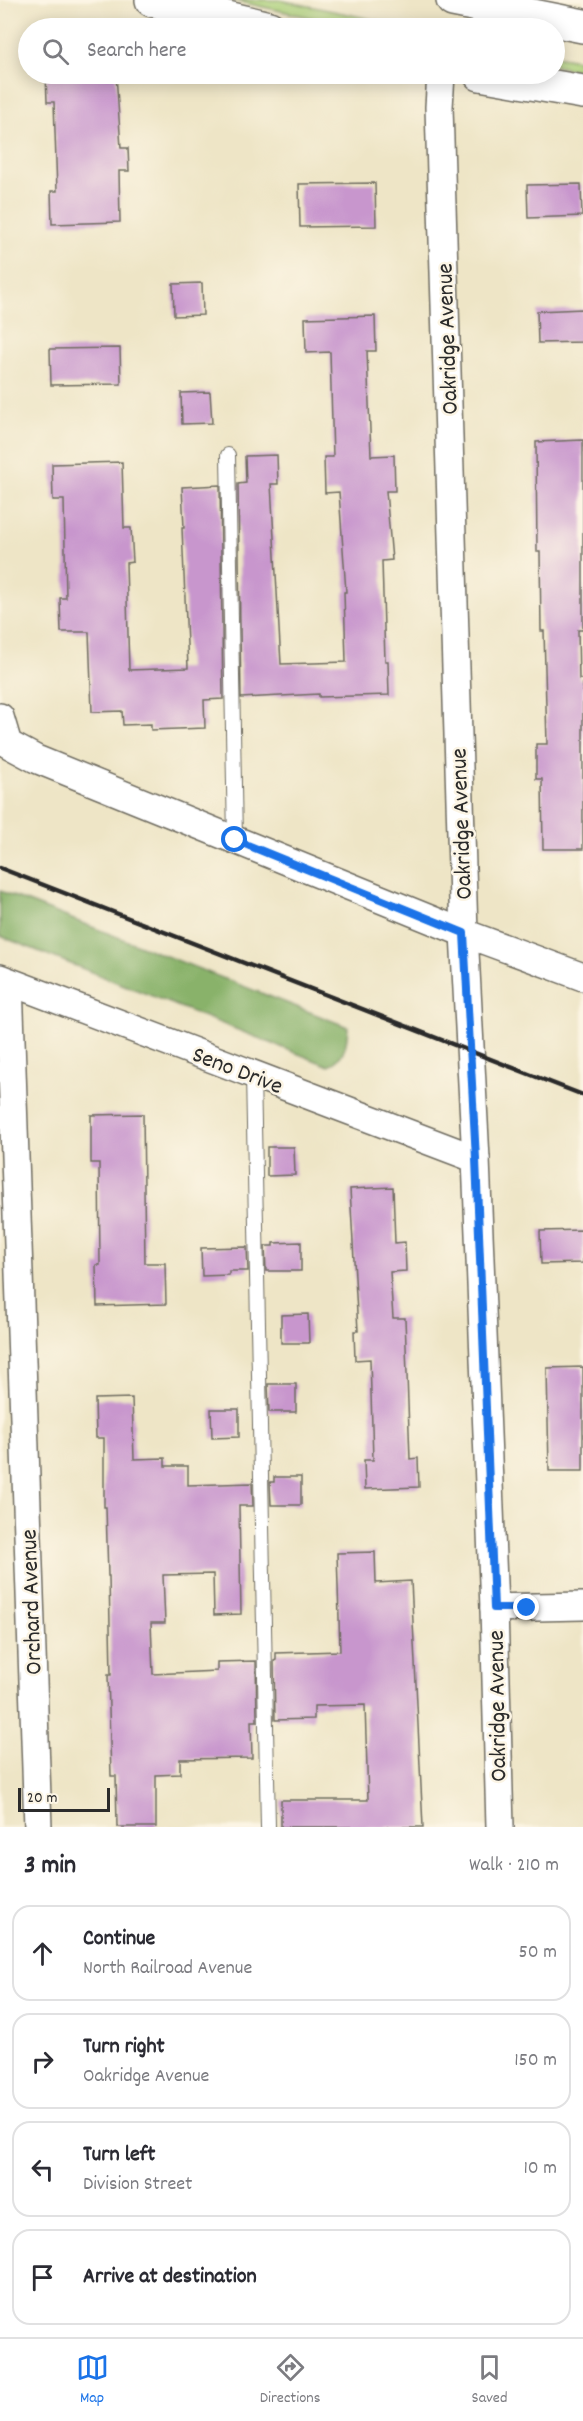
<!DOCTYPE html>
<html lang="en">
<head>
<meta charset="utf-8">
<style>
	:root { --surface:#fff; --page:#f2f2f3; --text:#2b2b33; --muted:#7c7c81; --line:#e1e1e2; --accent:#1a73e8 }
	body { margin:0; font-family:Dekko,sans-serif; background:var(--page); color:var(--text) }
	.scale { position:absolute; left:18px; bottom:15px; width:92px; box-sizing:border-box; padding-left:6px; border:3px solid #2b2b2b; border-top:0; font-size:16px; line-height:21px; white-space:nowrap; color:#2b2b2b; -webkit-text-stroke:4px #fcf5e5; paint-order:stroke }
	.stop { position:absolute; width:18px; height:18px; margin:-14px; border:4px solid #1a73e8; border-radius:50%; background:#fff }
	.stop.end { background:#1a73e8; border-color:#fff; box-shadow:0 2px 6px #0008 }
	.list { margin:0; padding:0; list-style:none }
	h2 { display:flex; justify-content:space-between; align-items:center; height:78px; margin:0; padding:0 24px; font-size:26px }
	h2 small { font-size:20px; font-weight:400; color:var(--muted) }
	.list li { display:grid; grid-template-columns:39px 1fr auto; gap:18px; align-items:center; box-sizing:border-box; height:96px; margin:0 12px 12px; padding:0 12px; border:2px solid var(--line); border-radius:18px }
	.list b { display:block; font-size:22px; white-space:nowrap }
	.list p { margin:0; font-size:20px; white-space:nowrap; color:var(--muted) }
	.list em { font-size:20px; font-style:normal; color:var(--muted) }
	.icon { flex:none; width:33px; height:33px; fill:none; stroke:currentColor; stroke-width:2; stroke-linecap:round; stroke-linejoin:round }
	.map { position:relative; flex:none; width:583px; height:1827px; overflow:hidden }
	.search { position:absolute; background:var(--surface); box-shadow:0 3px 15px #0003; left:18px; right:18px; top:18px; height:66px; display:flex; align-items:center; gap:15px; box-sizing:border-box; padding:0 21px; border-radius:33px; color:var(--muted); font-size:22px }
	.sheet { height:510px; background:var(--surface) }
	nav { display:flex; justify-content:space-around; align-items:center; box-sizing:border-box; height:84px; border-top:2px solid var(--line); background:var(--surface); font-size:16px; color:var(--muted) }
	nav a { display:grid; justify-items:center; gap:3px }
	nav .on { color:var(--accent) }
	.map>svg:first-child { display:block }
</style>
</head>
<body>
<div class="map">
<svg width="583" height="1827" viewBox="0 0 583 1827">
	<rect width="100%" height="100%" fill="#fcf5e5"/>
	<filter id="ink" filterUnits="userSpaceOnUse"><feTurbulence type="fractalNoise" baseFrequency=".0167" numOctaves="2"/><feDisplacementMap in="SourceGraphic" scale="12" xChannelSelector="R" yChannelSelector="G"/><feConvolveMatrix kernelMatrix="1 2 1 2 8 2 1 2 1" color-interpolation-filters="sRGB"/></filter>
	<filter id="wash" filterUnits="userSpaceOnUse"><feTurbulence type="fractalNoise" baseFrequency=".008" numOctaves="4" result="noise"/><feDisplacementMap in="SourceGraphic" scale="24" xChannelSelector="R" yChannelSelector="G"/><feGaussianBlur stdDeviation="1.35" result="paint"/><feColorMatrix in="noise" values="0 0 0 0 0 0 0 0 0 0 0 0 0 0 0 0 0 1.4 0 .05"/><feComposite in="paint" operator="in"/></filter>
	<g filter="url(#wash)">
		<rect width="100%" height="100%" fill="#eee5c6"/>
		<g fill="#acd07a" stroke="#6c7e52" stroke-width="1.5">
			<path d="M232 0H280L414 28H358Z"/>
			<path d="M555 56 583 61V71L555 66Z"/>
		</g>
		<path fill="#89b26a" stroke="#5a6e4a" stroke-width="1.5" d="M0 891 348 1027C347 1044 345 1057 329 1066L0 936Z"/>
		<g id="blocks">
			<g fill="#c896cd">
				<path d="M46 74H116L121 148H128L129 171H119L120 222 52 224 51 191H57L54 102H47Z"/>
				<path d="M375 183 376 226 300 227 299 184Z"/>
				<path d="M581 184 582 216 528 218 527 185Z"/>
				<path d="M202 283 203 315 174 316 173 284Z"/>
				<path d="M583 309V342L538 343 537 311Z"/>
				<path d="M375 316 376 351H367L371 456 394 455 395 491H386L392 560 382 561 385 661H388L389 695 319 697V694L241 698 238 484 246 483 245 456 277 455 278 484H271L281 664 346 662 344 592H346L339 492 325 493 324 457H333L330 352 306 353 305 318Z"/>
				<path d="M120 348 121 384 51 385 50 349Z"/>
				<path d="M210 392 212 423 182 424 181 393Z"/>
				<path d="M583 440V630H578L579 679H583V849H543L542 779H536V744H547L544 631H541L540 552H537L536 442Z"/>
				<path d="M122 462 124 528H131L133 562 126 563 129 670 188 668 182 528H184L182 487 220 485 223 699 204 700 205 728 151 730V724L123 725 122 711 92 712 89 632H61L60 598H66L64 500H53L52 464Z"/>
				<path d="M143 1114 145 1263H165L166 1304 97 1306 96 1265H100L99 1163H91V1115Z"/>
				<path d="M267 1147H294L295 1175 267 1176Z"/>
				<path d="M393 1187 395 1243 405 1242 406 1271 390 1272 393 1318H405L410 1459 418 1458 419 1487 365 1489 364 1460H373L370 1359 355 1360 354 1331H358L350 1189Z"/>
				<path d="M583 1230V1263L541 1264 540 1231Z"/>
				<path d="M301 1242V1271H266L265 1246H273V1243Z"/>
				<path d="M247 1247 248 1271H229V1275L202 1276 201 1248Z"/>
				<path d="M308 1314 309 1343H281V1315Z"/>
				<path d="M583 1367V1471H549L547 1368Z"/>
				<path d="M268 1384H296V1412H269Z"/>
				<path d="M132 1398 134 1459 165 1458V1466H188V1485L252 1483 253 1506H239L241 1614 214 1615 213 1574 163 1575 165 1623H151L153 1674 217 1671V1662L256 1661 257 1721H251L252 1758 180 1759V1774L156 1775V1827H117L116 1776H111L108 1675H111L109 1576H108L106 1507H104V1438H96L95 1399Z"/>
				<path d="M211 1409H239V1437L212 1438Z"/>
				<path d="M274 1477H301V1505H271L270 1482H274Z"/>
				<path d="M375 1552 376 1583 411 1581 423 1827H281V1800H368L365 1705 314 1706V1719L275 1720 274 1661 276 1660V1653L340 1651 337 1553Z"/>
			</g>
		</g>
	</g>
	<g filter="url(#ink)">
		<use href="#blocks" fill-opacity="0" stroke="#6f6c61" stroke-width="1.5"/>
		<g fill="none" stroke-linecap="round" stroke-linejoin="round">
			<g stroke="#6f6c61" stroke-width="16">
				<g id="lane">
					<path d="M228 455 235 840"/>
					<path d="M253 1074 268 1827"/>
				</g>
			</g>
			<g stroke="#6f6c61" stroke-width="30">
				<g id="street">
					<path d="M441 74 439 107 464 933 476 1159 494 1608 500 1827"/>
					<path d="M0 717 8 744 36 759 464 933 583 977"/>
					<path d="M0 978 476 1159"/>
					<path d="M9 982 38 1827"/>
					<path d="M494 1608 583 1606"/>
				</g>
			</g>
			<g stroke="#6f6c61" stroke-width="36">
				<g id="secondary">
					<path d="M152 0 269 28"/>
					<path d="M480 74 583 92"/>
				</g>
			</g>
			<g stroke="#6f6c61" stroke-width="36">
				<path id="highway" d="M453 0 583 26"/>
			</g>
			<use href="#lane" stroke="#fff" stroke-width="14"/>
			<use href="#street" stroke="#fff" stroke-width="27"/>
			<use href="#secondary" stroke="#fff" stroke-width="33"/>
			<use href="#highway" stroke="#fff" stroke-width="33"/>
			<path stroke="#2b2b2b" stroke-width="4.5" d="M0 868 583 1095"/>
		</g>
	</g>
	<g fill="none" stroke-linecap="round" stroke-linejoin="round" filter="url(#ink)">
		<path stroke="#1a73e8" stroke-width="8" d="M235 840 464 933 476 1159 494 1608H527"/>
	</g>
	<g text-anchor="middle" stroke-width="5" stroke-linejoin="round" paint-order="stroke">
		<g font-size="24" fill="#2b2b2b" stroke="#fcf5e5">
			<text transform="translate(446 339) rotate(-92)" y="8">Oakridge Avenue</text>
			<text transform="translate(460 824) rotate(-92)" y="8">Oakridge Avenue</text>
			<text transform="translate(238 1069) rotate(21)" y="8">Seno Drive</text>
			<text transform="translate(30 1602) rotate(-92)" y="8">Orchard Avenue</text>
			<text transform="translate(496 1706) rotate(-91)" y="8">Oakridge Avenue</text>
		</g>
	</g>
</svg>
<div class="scale">20 m</div>
<div class="stop" style="left:235px;top:840px"></div>
<div class="stop end" style="left:527px;top:1608px"></div>
<div class="search"><svg class="icon" aria-label="search" viewBox="0 0 24 24"><circle cx="10" cy="10" r="6"/><path d="M15 15l6 6"/></svg>Search here</div>
</div>
<section class="sheet">
<h2>3 min<small>Walk · 210 m</small></h2>
<ul class="list">
<li><svg class="icon" aria-label="ahead" viewBox="0 0 24 24"><path d="M12 20V5M6 11l6-6 6 6"/></svg><div><b>Continue</b><p>North Railroad Avenue</p></div><em>50 m</em></li>
<li><svg class="icon" aria-label="right" viewBox="0 0 24 24"><path d="M7 20v-9h11M14 6l5 5-5 5"/></svg><div><b>Turn right</b><p>Oakridge Avenue</p></div><em>150 m</em></li>
<li><svg class="icon" aria-label="left" viewBox="0 0 24 24"><path d="M17 20v-9H6M10 6l-5 5 5 5"/></svg><div><b>Turn left</b><p>Division Street</p></div><em>10 m</em></li>
<li><svg class="icon" aria-label="arrive" viewBox="0 0 24 24"><path d="M6 21V4h12l-3 4 3 4H6"/></svg><div><b>Arrive at destination</b></div></li>
</ul>
</section>
<nav>
<a class="on"><svg class="icon" aria-label="map" viewBox="0 0 24 24"><path d="M3 6l6-2 6 2 6-2v14l-6 2-6-2-6 2zM9 4v14M15 6v14"/></svg>Map</a>
<a><svg class="icon" aria-label="directions" viewBox="0 0 24 24"><path d="M12 3l9 9-9 9-9-9zM9 14v-3h6M13 9l2 2-2 2"/></svg>Directions</a>
<a><svg class="icon" aria-label="saved" viewBox="0 0 24 24"><path d="M7 4h10v16l-5-4-5 4z"/></svg>Saved</a>
</nav>
</body>
</html>
